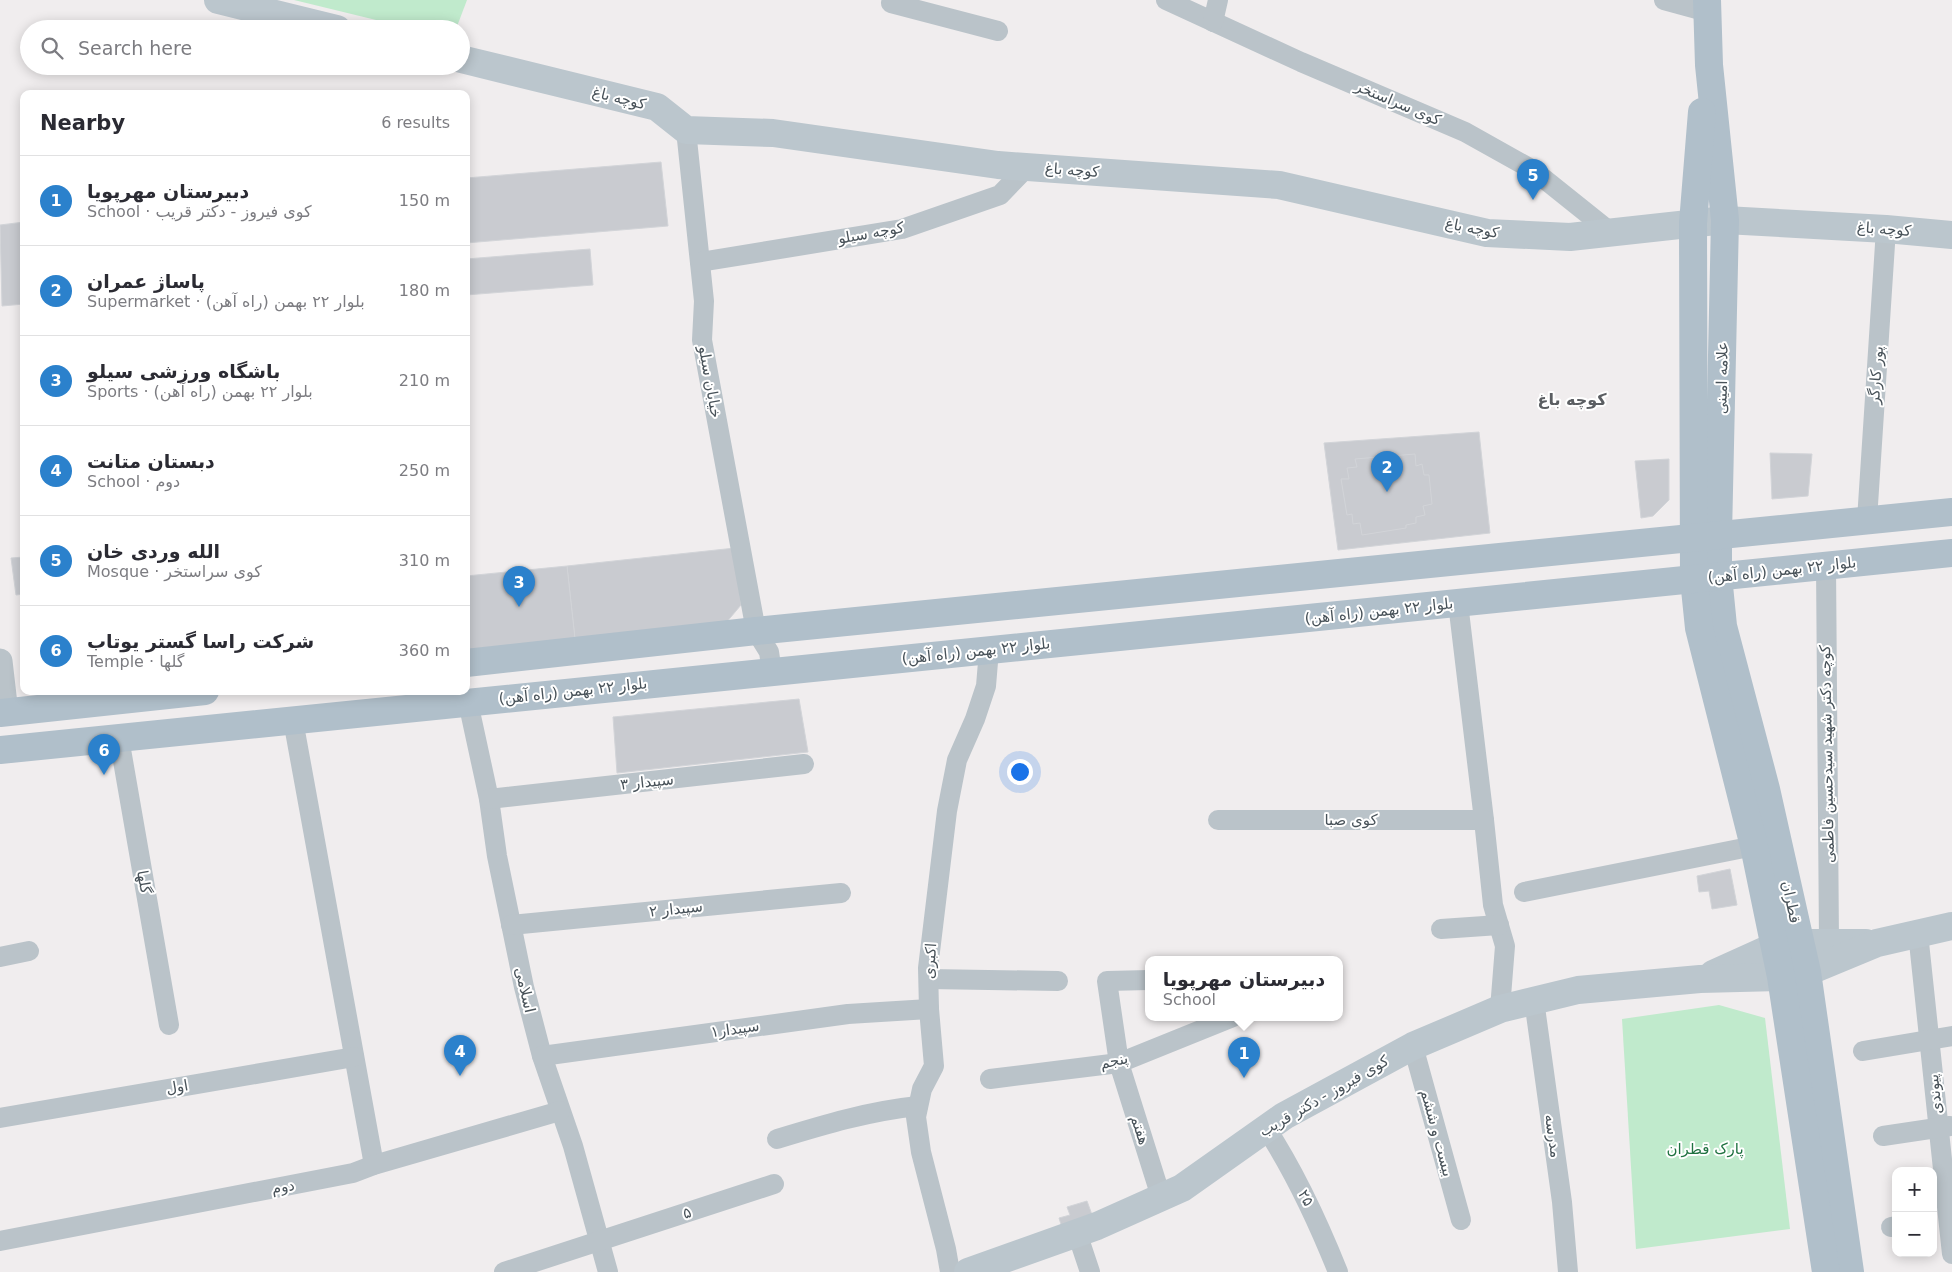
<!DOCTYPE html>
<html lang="en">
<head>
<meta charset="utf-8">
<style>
	:root { --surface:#fff; --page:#f7f7f7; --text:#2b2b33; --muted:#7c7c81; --line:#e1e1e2; --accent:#2b81cc }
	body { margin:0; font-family:"DejaVu Sans","Noto Naskh Arabic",sans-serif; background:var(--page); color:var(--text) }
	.controls { position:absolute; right:15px; bottom:15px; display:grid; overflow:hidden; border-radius:10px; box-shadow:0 2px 12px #0003 }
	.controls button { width:45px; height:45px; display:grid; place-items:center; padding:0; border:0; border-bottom:1px solid var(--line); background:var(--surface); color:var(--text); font:25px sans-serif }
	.you { position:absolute; left:1019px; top:771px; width:18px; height:18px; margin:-12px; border:4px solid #fff; border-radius:50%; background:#1a73e8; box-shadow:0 0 0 8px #1a73e833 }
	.badge { display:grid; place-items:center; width:32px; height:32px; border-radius:50%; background:var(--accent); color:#fff; font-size:16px; font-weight:700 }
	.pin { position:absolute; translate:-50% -41px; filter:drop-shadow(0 1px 2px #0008) }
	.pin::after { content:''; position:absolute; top:26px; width:18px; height:15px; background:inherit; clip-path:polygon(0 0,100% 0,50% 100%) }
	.popup { position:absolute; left:1145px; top:956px; width:198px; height:65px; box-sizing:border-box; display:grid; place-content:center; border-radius:10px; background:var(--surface); filter:drop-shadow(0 1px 4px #0005); font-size:16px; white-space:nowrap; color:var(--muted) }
	.popup b { font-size:19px; color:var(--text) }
	.popup::after { content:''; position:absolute; left:50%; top:100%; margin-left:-10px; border:10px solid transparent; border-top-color:var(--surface) }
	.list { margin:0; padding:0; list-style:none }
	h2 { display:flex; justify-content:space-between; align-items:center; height:65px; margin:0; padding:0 20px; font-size:21px }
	h2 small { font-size:16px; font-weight:400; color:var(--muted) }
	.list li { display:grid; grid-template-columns:32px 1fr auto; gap:15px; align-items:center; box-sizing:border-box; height:90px; padding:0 20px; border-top:1px solid var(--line) }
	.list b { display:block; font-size:19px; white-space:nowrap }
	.list p { margin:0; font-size:16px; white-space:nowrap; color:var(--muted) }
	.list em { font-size:16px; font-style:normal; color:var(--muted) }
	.icon { flex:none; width:28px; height:28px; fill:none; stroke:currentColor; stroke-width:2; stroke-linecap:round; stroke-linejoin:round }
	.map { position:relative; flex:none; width:1952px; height:1272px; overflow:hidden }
	.search { position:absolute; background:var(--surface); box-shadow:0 2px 12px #0003; left:20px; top:20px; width:450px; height:55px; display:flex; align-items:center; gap:12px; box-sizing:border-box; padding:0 18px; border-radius:28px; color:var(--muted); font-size:19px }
	.panel { position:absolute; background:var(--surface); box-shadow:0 2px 12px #0003; left:20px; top:90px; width:450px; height:605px; border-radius:10px }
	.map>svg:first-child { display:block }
</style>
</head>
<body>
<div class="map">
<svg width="1952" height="1272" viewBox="0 0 1952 1272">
	<rect width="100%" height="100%" fill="#f0edee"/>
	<g fill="#c0eacc">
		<path d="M294 0H467L456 29H413Z"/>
		<path d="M1719 1005 1765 1018 1790 1229 1636 1249 1622 1019Z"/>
	</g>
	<g fill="#c9cbd0" stroke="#d2d4d8">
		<path d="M661 162 668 226 466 243V178Z"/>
		<path d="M24 222V304L2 306 0 225Z"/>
		<path d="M590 249 593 285 466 295V259Z"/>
		<path d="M1479 432 1490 533 1338 550 1324 443Z"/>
		<path d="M1770 453 1812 454 1808 496 1772 499Z"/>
		<path d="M1415 454 1416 466 1422 464 1424 475H1429L1432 504 1423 506 1425 515 1416 517V523L1406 525V528L1362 535 1360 523 1353 524 1352 514 1347 515 1341 479H1349L1347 468 1357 467 1355 459Z"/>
		<path d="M1669 459V500L1653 516 1641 518 1635 461Z"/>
		<path d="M735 548 741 605 725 624 575 639 567 566Z"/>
		<path d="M24 557V594L16 595 11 558Z"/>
		<path d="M567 566 575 639 466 651V576Z"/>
		<path d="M799 699 808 752 617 773 613 717Z"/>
		<path d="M1730 869 1737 905 1712 909 1709 891 1699 892 1697 876Z"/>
		<path d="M1087 1201 1095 1223 1064 1234 1059 1218 1070 1215 1067 1207Z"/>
	</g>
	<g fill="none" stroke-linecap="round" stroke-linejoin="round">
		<g stroke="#bac3c9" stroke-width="20">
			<path d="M1166 0 1301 62 1465 132 1533 170 1613 234"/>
			<path d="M1664 0 1708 12"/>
			<path d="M891 3 998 31"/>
			<path d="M1213 22 1218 0"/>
			<path d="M686 130 704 301 702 340 756 631 769 652 772 672"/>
			<path d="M700 262 902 229 1000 195 1027 167"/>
			<path d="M1867 520 1886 229"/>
			<path d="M1826 565 1829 942"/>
			<path d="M1458 603 1484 820"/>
			<path d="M468 702 489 799 497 856 524 987 542 1056 573 1146 608 1272"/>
			<path d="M293 720 374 1165"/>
			<path d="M119 738 169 1025"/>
			<path d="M489 799 804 764"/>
			<path d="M1218 820H1484L1493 905 1505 946 1500 1009"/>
			<path d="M1524 892 1754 846"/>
			<path d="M511 925 841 893"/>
			<path d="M1441 929 1499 925"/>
			<path d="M1918 933 1952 1254"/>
			<path d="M0 957 29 951"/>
			<path d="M929 979 1058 981"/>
			<path d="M1149 980 1107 981 1119 1063 1161 1197"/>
			<path d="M1534 1000 1562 1202 1568 1272"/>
			<path d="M1413 1046 1461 1220"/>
			<path d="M1863 1051 1952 1036"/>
			<path d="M542 1056 848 1014 929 1009"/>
			<path d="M990 1079 1119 1063 1233 1017"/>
			<path d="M0 1118 354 1057"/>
			<path d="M1266 1128C1296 1174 1318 1222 1338 1272"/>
			<path d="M1883 1136 1950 1126"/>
			<path d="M777 1139C823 1125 869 1111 918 1106"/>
			<path d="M1891 1227 1896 1226"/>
			<path d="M1077 1233 1090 1272"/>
			<path d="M0 1241 353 1173 374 1165 560 1111"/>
			<path d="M504 1272 774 1184"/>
			<path d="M950 1272 946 1249 921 1152 916 1117 922 1089 934 1066 929 1009 928 968 947 811 957 760 975 719 986 686 989 650"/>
		</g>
		<path stroke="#bac3c9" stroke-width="25" d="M0 661 6 713"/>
		<g stroke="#bbc6cd" stroke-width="28">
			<path d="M218 0 337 29"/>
			<path d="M461 59 657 107 686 130 773 133 998 165 1279 185 1487 233 1570 237 1725 220 1886 229 1952 235"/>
			<path d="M1713 974 1775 946 1800 943H1866"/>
			<path d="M968 1272 1097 1226 1182 1188 1284 1116 1413 1046 1500 1009 1578 990 1700 979 1781 977 1807 972 1877 943 1952 926"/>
		</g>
		<g stroke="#b0bfca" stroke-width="28">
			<path d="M1707 0 1709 65 1725 220 1718 535V576L1723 626 1766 789 1807 972 1850 1272"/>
			<path d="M1702 112 1693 223 1694 579 1699 628 1754 846 1781 977 1826 1272"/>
			<path d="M466 663 756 631 1952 512"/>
			<path d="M0 713 205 691"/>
			<path d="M0 750 1952 553"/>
		</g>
	</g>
	<g text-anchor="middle" stroke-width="4" stroke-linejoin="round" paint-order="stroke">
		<g font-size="15" fill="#485259" stroke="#fff">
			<text transform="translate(619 98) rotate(14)" y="5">کوچه باغ</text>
			<text transform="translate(1398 103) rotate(23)" y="5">کوی سراستخر</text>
			<text transform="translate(1072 170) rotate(4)" y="5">کوچه باغ</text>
			<text transform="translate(1472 228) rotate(11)" y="5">کوچه باغ</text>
			<text transform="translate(1884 229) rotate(4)" y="5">کوچه باغ</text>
			<text transform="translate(871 233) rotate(-10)" y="5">کوچه سیلو</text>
			<text transform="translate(1876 375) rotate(-86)" y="5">پور کارگر</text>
			<text transform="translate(1722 378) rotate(-89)" y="5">علامه امینی</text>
			<text transform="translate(710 382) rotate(80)" y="5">خیابان سیلو</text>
			<text transform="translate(1782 570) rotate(-6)" y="5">بلوار ۲۲ بهمن (راه آهن)</text>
			<text transform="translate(1379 611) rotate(-6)" y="5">بلوار ۲۲ بهمن (راه آهن)</text>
			<text transform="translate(976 651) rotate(-6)" y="5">بلوار ۲۲ بهمن (راه آهن)</text>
			<text transform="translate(573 691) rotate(-6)" y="5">بلوار ۲۲ بهمن (راه آهن)</text>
			<text transform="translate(1827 754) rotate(-91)" y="5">کوچه دکتر شهید سیدحسین فاطمی</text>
			<text transform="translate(647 782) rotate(-6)" y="5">سپیدار ۳</text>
			<text x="1351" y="825">کوی صبا</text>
			<text transform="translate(144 882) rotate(80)" y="5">گلها</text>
			<text transform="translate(1791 902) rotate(78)" y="5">قطران</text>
			<text transform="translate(676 909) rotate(-6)" y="5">سپیدار ۲</text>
			<text transform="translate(930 961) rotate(-86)" y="5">اکبری</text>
			<text transform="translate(525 990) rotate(77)" y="5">اسلامی</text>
			<text transform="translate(735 1029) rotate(-8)" y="5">سپیدار۱</text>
			<text transform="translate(1114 1061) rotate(-13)" y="5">پنجم</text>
			<text transform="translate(177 1087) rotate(-10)" y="5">اول</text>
			<text transform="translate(1935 1094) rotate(-96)" y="5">پیوندی</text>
			<text transform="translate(1324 1096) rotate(-30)" y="5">کوی فیروز - دکتر قریب</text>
			<text transform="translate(1140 1130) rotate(72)" y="5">هفتم</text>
			<text transform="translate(1437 1133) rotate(75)" y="5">بیست و ششم</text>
			<text transform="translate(1553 1136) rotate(82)" y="5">مدرسه</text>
			<text transform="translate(283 1187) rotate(-11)" y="5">دوم</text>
			<text transform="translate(1306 1198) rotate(62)" y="5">۲۵</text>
			<text transform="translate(687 1213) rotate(-18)" y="5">۵</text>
		</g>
		<g font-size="15" fill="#207241" stroke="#fff">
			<text x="1705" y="1154">پارک قطران</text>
		</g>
		<g font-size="16" font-weight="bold" fill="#5b5e62" stroke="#fff">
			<text x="1572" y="405">کوچه باغ</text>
		</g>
	</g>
</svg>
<div class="controls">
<button>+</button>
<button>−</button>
</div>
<div class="you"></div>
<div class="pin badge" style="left:1244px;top:1078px">1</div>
<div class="popup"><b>دبیرستان مهرپویا</b>School</div>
<div class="pin badge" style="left:1387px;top:492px">2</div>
<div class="pin badge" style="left:519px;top:607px">3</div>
<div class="pin badge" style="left:460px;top:1076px">4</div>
<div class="pin badge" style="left:1533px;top:200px">5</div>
<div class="pin badge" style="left:104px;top:775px">6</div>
<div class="search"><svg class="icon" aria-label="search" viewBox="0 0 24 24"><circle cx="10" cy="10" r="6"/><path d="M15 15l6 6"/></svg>Search here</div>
<section class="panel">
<h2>Nearby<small>6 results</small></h2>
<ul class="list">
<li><span class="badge">1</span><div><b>دبیرستان مهرپویا</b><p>School · کوی فیروز - دکتر قریب</p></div><em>150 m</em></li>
<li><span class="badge">2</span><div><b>پاساژ عمران</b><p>Supermarket · بلوار ۲۲ بهمن (راه آهن)</p></div><em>180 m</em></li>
<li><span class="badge">3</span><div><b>باشگاه ورزشی سیلو</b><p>Sports · بلوار ۲۲ بهمن (راه آهن)</p></div><em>210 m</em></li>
<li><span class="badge">4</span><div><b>دبستان متانت</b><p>School · دوم</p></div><em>250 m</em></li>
<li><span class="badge">5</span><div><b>الله وردی خان</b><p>Mosque · کوی سراستخر</p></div><em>310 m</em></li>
<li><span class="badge">6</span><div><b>شرکت راسا گستر یوتاب</b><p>Temple · گلها</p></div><em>360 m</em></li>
</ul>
</section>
</div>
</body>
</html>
